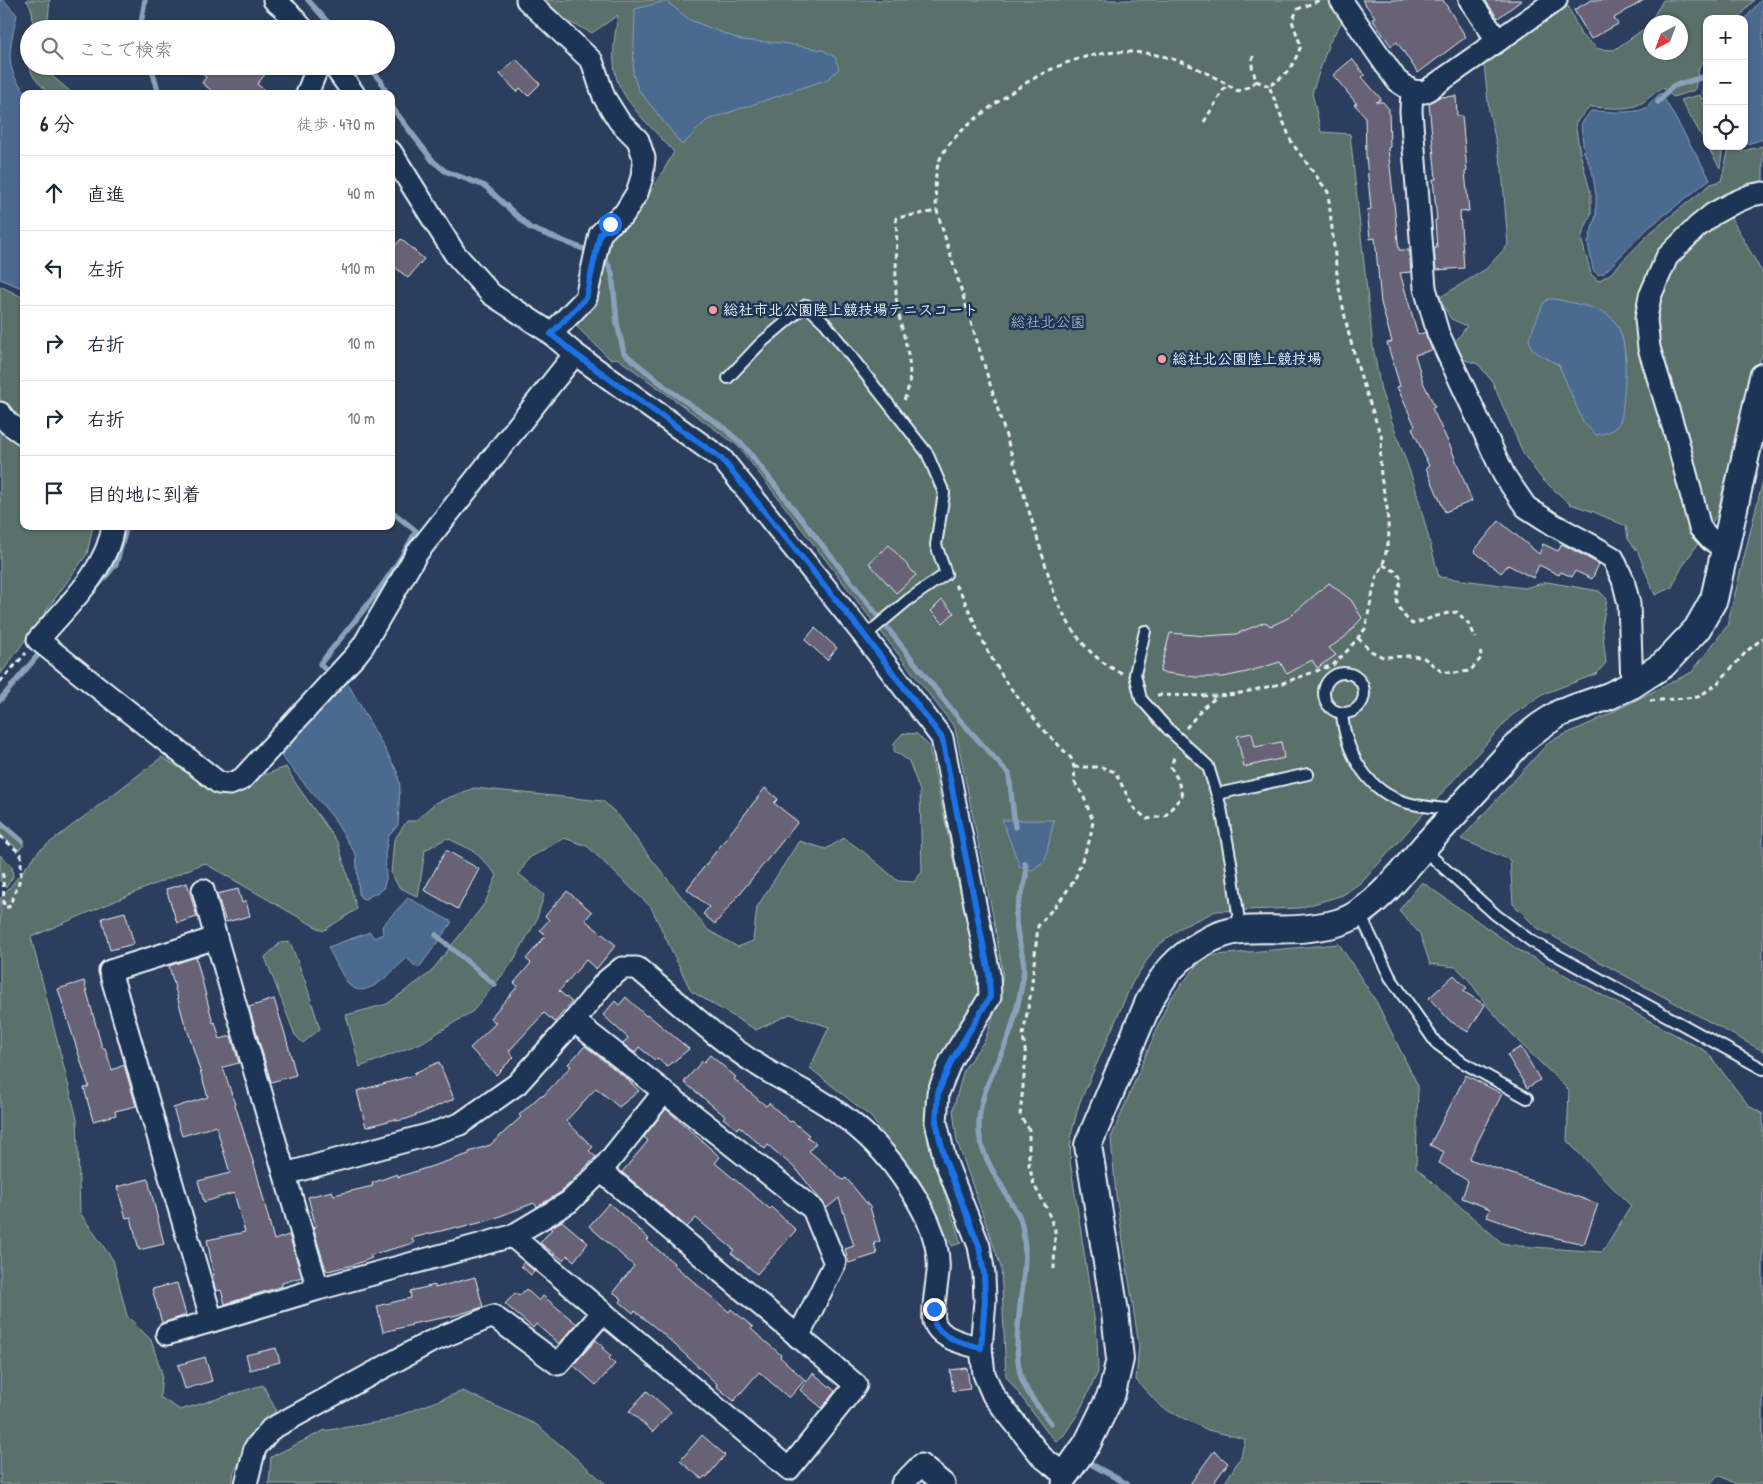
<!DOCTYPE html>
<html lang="ja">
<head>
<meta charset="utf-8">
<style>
	:root { --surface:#fff; --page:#f6f6f7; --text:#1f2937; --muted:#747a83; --line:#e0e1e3 }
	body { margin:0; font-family:"Patrick Hand","Klee One",sans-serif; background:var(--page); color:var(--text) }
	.controls { position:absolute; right:15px; top:15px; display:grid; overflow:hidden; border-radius:10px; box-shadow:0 1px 4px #0004 }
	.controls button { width:45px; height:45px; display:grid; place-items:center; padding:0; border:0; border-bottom:1px solid var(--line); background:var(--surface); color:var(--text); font:25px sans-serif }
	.compass { position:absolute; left:1643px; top:15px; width:45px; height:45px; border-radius:50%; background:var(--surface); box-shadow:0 1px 4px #0004; rotate:221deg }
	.stop { position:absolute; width:15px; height:15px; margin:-11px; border:4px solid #1a73e8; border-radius:50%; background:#fff }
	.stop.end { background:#1a73e8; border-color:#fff; box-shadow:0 1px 5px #0008 }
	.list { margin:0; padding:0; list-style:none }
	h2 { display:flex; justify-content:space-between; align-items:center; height:65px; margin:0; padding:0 20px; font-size:21px }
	h2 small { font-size:16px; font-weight:400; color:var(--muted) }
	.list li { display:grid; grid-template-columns:32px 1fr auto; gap:15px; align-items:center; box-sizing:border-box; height:75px; padding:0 20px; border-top:1px solid var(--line) }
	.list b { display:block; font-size:19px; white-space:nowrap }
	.list em { font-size:16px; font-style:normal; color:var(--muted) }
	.icon { flex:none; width:28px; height:28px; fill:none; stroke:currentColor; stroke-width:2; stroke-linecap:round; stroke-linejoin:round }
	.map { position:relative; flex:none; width:1763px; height:1484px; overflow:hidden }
	.search { position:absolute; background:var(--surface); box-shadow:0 1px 4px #0004; left:20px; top:20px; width:375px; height:55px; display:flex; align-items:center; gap:12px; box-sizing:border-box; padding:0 18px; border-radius:28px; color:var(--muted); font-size:19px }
	.panel { position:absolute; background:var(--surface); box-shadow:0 1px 4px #0004; left:20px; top:90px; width:375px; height:440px; border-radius:10px }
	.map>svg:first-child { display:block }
</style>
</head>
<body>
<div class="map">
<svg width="1763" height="1484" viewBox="0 0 1763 1484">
	<rect width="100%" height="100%" fill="#2c3e5d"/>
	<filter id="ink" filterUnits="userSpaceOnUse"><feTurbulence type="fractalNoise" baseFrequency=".02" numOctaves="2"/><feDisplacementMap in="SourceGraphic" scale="10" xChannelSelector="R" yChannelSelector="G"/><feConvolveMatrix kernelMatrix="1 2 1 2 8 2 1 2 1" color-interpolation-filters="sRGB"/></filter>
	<g filter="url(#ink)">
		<g fill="#5a6f6b" stroke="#a1b0b2" fill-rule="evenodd">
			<path d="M26 0H50L47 29H32C33 17 34 10 26 0Z"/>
			<path d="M523 0H1331L1344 18 1329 43 1312 93 1321 132 1350 134 1373 347 1381 391 1415 486 1439 577 1524 588 1547 582 1599 591 1607 599 1602 626 1606 663 1596 674 1543 694 1511 716 1364 880 1343 895 1300 908 1216 911 1182 927 1155 948 1132 983 1079 1104 1071 1135 1070 1161 1097 1337 1098 1372 1079 1412 1064 1435 1056 1441 1047 1432 1006 1376 1001 1267 957 1141 953 1110 964 1069 985 1040 997 1006 1003 974 993 916 955 728 738 446 617 358 610 359 572 322 602 249 653 189 674 152C657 133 621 100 616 76 611 56 615 34 618 15L592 33Z"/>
			<path d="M1663 0H1754L1738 19H1707V58L1699 67 1695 90 1673 97 1663 88C1654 92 1649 99 1640 104 1627 111 1605 107 1590 107L1575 123 1580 153 1591 194V214L1581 238 1591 274 1598 281 1610 274 1651 232 1711 184 1721 181 1729 149 1743 151 1763 146V184L1721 200 1763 274V351L1736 435 1717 515 1682 567 1672 587 1655 595 1638 552 1628 539 1626 526 1594 512 1570 504 1542 479 1524 455 1492 381 1478 364 1459 358 1453 345 1467 326 1451 319 1439 298 1486 269 1508 245 1502 169 1489 111 1484 64 1568 6 1581 35 1598 49 1614 50 1648 26ZM1650 22H1680V52H1650ZM1617 325 1622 337 1626 360 1563 374 1559 365 1537 353Z"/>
			<path d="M30 66H46L51 75 73 94H50C42 86 31 78 30 66Z"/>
			<path d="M1700 95 1707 111V145L1681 100Z"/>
			<path d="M1707 146H1723L1720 168Z"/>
			<path d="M0 286 24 298V526H93L87 554 0 675Z"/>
			<path d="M1763 480V1051L1536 927 1513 904 1510 860 1461 839 1550 741 1593 722 1692 672 1727 626Z"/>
			<path d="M903 733 917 734 929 746 982 994 940 1058 925 1102 928 1143 961 1243 952 1246 921 1186 871 1117 810 1068 829 1027 790 1014 756 1030 691 991 651 907 587 846 564 838 529 858 519 874 544 895 536 921 512 963 473 1011 421 1043 360 1067 346 1015 387 1004 430 973 485 903 497 875 474 851 447 838 425 850 418 897 399 887 391 874 394 840 407 821H415L435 803 474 788 603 801 618 815 646 852 708 930 738 947 753 941 757 907 799 841 826 849 844 838 865 853 898 881 914 882 922 872 920 791 909 761 894 751V743Z"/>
			<path d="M162 757 217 792 286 767 296 784 338 843 357 909 323 931 204 863 31 937 77 1119 80 1213 113 1260 127 1316 151 1340 162 1374 160 1397 180 1410 263 1385 276 1410 234 1471 232 1484H0V899L39 851Z"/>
			<path d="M0 825 24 845 19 850 0 835Z"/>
			<path d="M0 855 12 866 13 877 6 887 0 881Z"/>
			<path d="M1422 882 1517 949 1707 1052 1749 1106 1763 1114V1484H1736L1718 1475 1710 1484H1224L1241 1457 1245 1439 1208 1430 1162 1408 1136 1380 1139 1346 1116 1195 1111 1138 1169 1000 1205 956 1339 944 1377 1003 1418 1086 1416 1168 1502 1243 1519 1246 1602 1252 1631 1206 1567 1141 1569 1090 1519 1042 1489 1008 1468 979 1456 967 1430 964 1420 934 1399 910Z"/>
			<path d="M290 942 305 981 320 1029 303 1043 295 1035 265 957 280 943Z"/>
			<path d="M463 1391 537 1425 606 1484H269L271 1457 323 1431 385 1421Z"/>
		</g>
		<g fill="#4b6b90" stroke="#8aa1ba">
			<path d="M0 0H4L17 15C10 46 2 70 28 94H24V289L0 279Z"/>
			<path d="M1761 0H1763V139L1744 145V20Z"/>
			<path d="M666 1 690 20 741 40 782 43 823 50 835 57 839 69 828 79 707 120 682 145 638 89 633 74 635 9Z"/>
			<path d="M1707 65V107C1700 93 1701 79 1707 65Z"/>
			<path d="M1661 93 1710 179 1648 228 1604 273 1598 275 1593 270 1588 243 1596 215V195L1592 170 1584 152 1581 124 1591 111C1603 111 1638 115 1647 107 1652 103 1655 97 1661 93Z"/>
			<path d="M1548 299H1556C1570 303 1587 305 1601 311 1635 324 1624 387 1622 415 1619 429 1610 433 1596 435L1583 422 1559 365 1537 353 1531 347 1529 338 1543 304Z"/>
			<path d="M346 680 397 771 400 786 398 825 388 837 385 854 386 879 383 889 365 899 361 898 359 894 356 855 332 816 281 756Z"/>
			<path d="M1002 820H1054L1045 860 1033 870 1020 867Z"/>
			<path d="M408 898 452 922 421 965 417 968 407 958C394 969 367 1002 349 985 343 978 333 957 328 947L370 932 374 938 383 934 382 926Z"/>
		</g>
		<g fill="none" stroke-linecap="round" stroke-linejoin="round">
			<g stroke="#8aa1ba" stroke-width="5.5">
				<path d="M308 0 334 29"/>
				<path d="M140 29 145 0"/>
				<path d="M151 66 159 94"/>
				<path d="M367 66 381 81 387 94"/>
				<path d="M1658 102 1673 86 1707 76"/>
				<path d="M391 104 394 110 433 161 445 171 485 186 530 228 586 250 606 261 612 273 617 323 624 353 669 390 724 428 744 446 959 719 1009 774 1015 827"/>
				<path d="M91 594 116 564 127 526"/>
				<path d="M331 676 320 664C353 622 392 579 416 531L391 511"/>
				<path d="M0 700 44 648"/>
				<path d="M0 822 22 841"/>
				<path d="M1025 863C1030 880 1018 897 1016 914 1014 936 1027 956 1023 977 1021 993 1014 1022 1009 1036 997 1065 979 1094 979 1125 978 1153 998 1178 1010 1201 1013 1207 1018 1212 1020 1218 1036 1268 1006 1330 1022 1380 1028 1396 1041 1410 1051 1423"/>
				<path d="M436 935 495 985"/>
				<path d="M1091 1464 1127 1484"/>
			</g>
		</g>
		<g fill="#686276" stroke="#e8f1f8">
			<path d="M1362 0H1443L1466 37 1418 73 1397 42 1391 46 1372 19 1375 17Z"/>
			<path d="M1485 0H1522L1498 18Z"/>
			<path d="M1591 0H1644L1614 18 1618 24 1591 39 1574 10Z"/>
			<path d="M516 59 540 84 528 96 520 88 517 92 500 74Z"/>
			<path d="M1352 59 1365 75 1362 77 1381 99 1376 102H1383L1389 109 1390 147 1388 148 1399 250H1409L1411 272 1400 273 1418 335 1425 332 1432 350 1415 355 1423 382 1435 407 1432 408 1451 448 1472 501 1445 512 1426 468 1429 466 1412 428 1415 426 1397 387 1400 386 1387 343 1392 342 1381 303 1375 238 1370 239 1367 210 1371 209 1366 156 1365 116 1354 104H1357L1333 75Z"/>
			<path d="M194 66H272L257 84 269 94H216L202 83 206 77Z"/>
			<path d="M1456 96 1457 116H1462L1467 171 1465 172 1469 211 1460 212 1464 268 1436 270 1434 248H1437L1435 220H1437L1433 179H1436L1429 103 1439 97Z"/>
			<path d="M401 239 424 259 408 278 391 264V251Z"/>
			<path d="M1499 521 1539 554 1543 544 1558 551 1562 544 1599 564 1592 579 1575 571 1572 577 1561 572 1559 575 1539 565 1533 578 1508 565 1501 573 1474 551Z"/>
			<path d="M889 545 916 575 896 593 869 563Z"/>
			<path d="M1329 583 1351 600 1362 618 1345 637 1329 648 1336 655 1317 668 1312 660 1287 674 1280 662 1247 672 1223 677H1195L1160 672 1170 633 1206 636 1236 634 1265 622 1271 626 1288 618Z"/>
			<path d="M942 600 954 613 943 623 931 611Z"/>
			<path d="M815 628 837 648 827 660 805 640Z"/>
			<path d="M1252 733 1255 747 1281 742 1284 758 1244 767 1237 736Z"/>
			<path d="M765 788 778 799 774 803 798 822 715 924 703 914 709 907 687 889Z"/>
			<path d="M446 850 479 869 458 909 424 890Z"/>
			<path d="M187 883 197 917 177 923 166 889Z"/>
			<path d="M238 889 242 903 246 901 250 916 226 922 217 894Z"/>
			<path d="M567 891 592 912 585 920 616 945 596 969 586 960 559 991 572 1002 555 1022 544 1013 509 1051 514 1057 496 1075 470 1048 496 1023 490 1018 518 986 514 983 531 963 526 959 546 935 540 930 549 920 545 916Z"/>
			<path d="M125 912 134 944 110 950 102 918Z"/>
			<path d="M196 957 213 1023 215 1022 220 1039 231 1036 239 1063 223 1067 257 1174 274 1240 289 1235 302 1277 282 1283V1286L225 1304 221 1290 216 1291 212 1276 214 1275 207 1240 245 1232 234 1193 204 1202 198 1181 230 1173 216 1126 182 1136 173 1108 208 1097 186 1025H185L169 966Z"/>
			<path d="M1454 975 1467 988 1463 991 1485 1005 1468 1032 1450 1021 1429 998Z"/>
			<path d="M84 981 102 1048H105L112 1070 124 1065 136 1106 115 1111 116 1115 93 1121 84 1088 89 1087 58 989Z"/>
			<path d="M626 997 646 1016 648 1015 689 1049 667 1067 657 1058 655 1060 639 1047 635 1053 623 1044 628 1038 603 1015 615 1001 619 1005Z"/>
			<path d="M274 999 285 1034 296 1075 271 1082 249 1007Z"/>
			<path d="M585 1046 627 1079 639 1091 619 1107 596 1088 566 1121 593 1147 589 1151 596 1157 561 1192 537 1207 534 1203 490 1220 457 1229V1227L412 1238 414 1243 370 1255 372 1258 353 1265 328 1271 327 1270H326L313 1227H316L308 1197 332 1191 334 1195 373 1186 372 1183 397 1174 398 1177 439 1164 469 1154V1152L490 1145 521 1117 519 1115 541 1095 543 1096 571 1066 568 1064Z"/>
			<path d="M1521 1047 1540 1080 1527 1088 1507 1055Z"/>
			<path d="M710 1055 736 1077 734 1079 766 1106 769 1103 790 1122 792 1121 809 1135 807 1137 816 1143 809 1151 843 1180 846 1178 870 1207 880 1241 874 1243 877 1254 849 1263 845 1249 854 1246 839 1198 827 1208 797 1170 768 1145 765 1149 739 1126 737 1129 723 1118 725 1116 684 1082 702 1061 704 1062Z"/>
			<path d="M439 1062 454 1099 407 1119 396 1121V1119L366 1127 357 1091 415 1075 414 1073Z"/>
			<path d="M1466 1075 1502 1094 1469 1159 1598 1204 1584 1244 1529 1232 1487 1217 1490 1209 1462 1198 1468 1181 1439 1163 1444 1152 1430 1145Z"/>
			<path d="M666 1109 720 1157 715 1163 770 1209 771 1207 796 1230 757 1274 731 1253 734 1250 696 1218 687 1227 622 1172 648 1141 644 1137Z"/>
			<path d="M148 1179 164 1244 139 1250 131 1217 126 1218 117 1187Z"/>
			<path d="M609 1203 649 1239 647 1241 674 1263 673 1264 729 1312 731 1309 753 1327 751 1329 781 1355 780 1357 805 1380 789 1398 759 1372 734 1401 716 1386 717 1384 662 1333 635 1311 633 1313 620 1302 622 1299 613 1292 634 1266 589 1226Z"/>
			<path d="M562 1221 588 1243 574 1261 567 1255 563 1260 540 1243 552 1229 550 1228Z"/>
			<path d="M524 1262 535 1271 531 1275 521 1266Z"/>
			<path d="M475 1277 483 1307 453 1316 411 1324 412 1325 383 1332 377 1306 411 1298 410 1291 435 1285V1288Z"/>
			<path d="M177 1283 186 1315 162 1323 152 1289Z"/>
			<path d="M526 1289 539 1301 543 1296 577 1324 559 1344 536 1324 533 1328 505 1304 515 1293 519 1296Z"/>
			<path d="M596 1340 604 1347 602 1348 611 1356 609 1358 615 1364 596 1385 573 1365Z"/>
			<path d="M276 1348 280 1362 250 1370 246 1355Z"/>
			<path d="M205 1357 212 1381 185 1389 178 1365Z"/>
			<path d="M967 1368 970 1389 953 1391 950 1370Z"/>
			<path d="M813 1373 835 1391 822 1408 800 1390Z"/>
			<path d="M647 1391 671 1412 653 1432 629 1411Z"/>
			<path d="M702 1435 725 1455 707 1477 705 1476 702 1479 680 1461Z"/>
			<path d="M1214 1451 1228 1463 1213 1484H1190Z"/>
		</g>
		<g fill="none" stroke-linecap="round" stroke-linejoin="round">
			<g stroke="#e8f1f8" stroke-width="14">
				<g id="service">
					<path d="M728 378 761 343 806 305 825 323 927 453 944 493 936 545 946 574 908 600 865 636"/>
					<path d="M1145 631 1135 674 1141 699 1168 729 1208 766 1221 808 1231 862 1240 929"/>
					<circle cx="1344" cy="693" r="20"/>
					<path d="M1342 713C1345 752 1368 793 1408 803 1423 807 1439 808 1454 810"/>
					<path d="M1217 794 1308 774"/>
					<path d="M1423 849 1496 915 1531 941 1763 1069"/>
					<path d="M1360 914 1390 977 1436 1043 1462 1062 1527 1098"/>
				</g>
			</g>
			<g stroke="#e8f1f8" stroke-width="25">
				<g id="minor">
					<path d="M274 0 288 12 303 29"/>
					<path d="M527 0 592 61 604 97 619 121 638 140 644 158 642 177 637 193 624 214 610 224 600 234 586 298 551 334"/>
					<path d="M1341 0 1397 81 1412 91 1425 92 1556 0"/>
					<path d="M1470 0 1497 40"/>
					<path d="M334 66 354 94"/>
					<path d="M1412 91 1411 111 1425 288 1438 333 1504 475 1526 507 1554 525 1591 545 1613 558 1623 580 1629 604 1632 685"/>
					<path d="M307 94 318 66"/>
					<path d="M391 152 455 254 491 294 549 332 575 354 722 459 862 633 942 738 989 974 990 997 951 1060 938 1093 936 1122 945 1160 979 1246 984 1274 985 1301 981 1348 984 1374 993 1395 1042 1457 1065 1475 1063 1484"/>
					<path d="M0 413 8 423 24 434"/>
					<path d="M113 526C107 571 66 607 38 640L219 783 230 784 242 779 356 655 363 646 417 553 575 354"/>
					<path d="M1726 548 1711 540 1700 528 1677 439 1649 348 1646 319 1650 296 1667 257 1697 227 1713 214 1731 204 1752 195 1763 193"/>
					<path d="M203 890 216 938"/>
					<path d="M574 1021 813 1209 835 1263 798 1337"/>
					<path d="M285 1174 431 1134 460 1124 517 1084 574 1021 605 982 622 968H637C677 1001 715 1038 758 1065 776 1077 796 1086 814 1097 848 1117 878 1142 901 1175 920 1202 941 1237 938 1272 937 1284 932 1310 934 1321 939 1339 966 1344 981 1348"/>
					<path d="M512 1236 789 1469 856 1385 601 1171"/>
					<path d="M318 1289 216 938 110 971 212 1321 318 1289 512 1236 569 1202 601 1171 664 1092"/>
					<path d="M167 1334 212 1321"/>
					<path d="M246 1484 255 1448 271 1429 430 1342 493 1316 558 1364 603 1312"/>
					<path d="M902 1484 921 1465 944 1484"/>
				</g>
			</g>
			<g stroke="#e8f1f8" stroke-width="30">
				<path id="tertiary" d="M1065 1475 1087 1444 1112 1393 1120 1359 1115 1312 1088 1145 1150 999C1157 988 1163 976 1172 967 1188 950 1216 932 1241 930 1264 928 1287 931 1309 928 1327 926 1345 923 1360 912 1385 895 1404 870 1424 847 1456 812 1489 776 1521 741L1540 726 1560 713 1609 696 1632 685 1663 665 1697 629 1714 599 1763 377"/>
			</g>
			<g stroke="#e8f1f8" stroke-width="3" stroke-dasharray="5 4" stroke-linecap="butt">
				<path d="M1256 81 1269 86"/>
				<path d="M1204 122 1227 84"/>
				<path d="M904 400C920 366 898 330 896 295 895 269 898 244 896 218L937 211"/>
				<path d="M1383 565 1395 571 1402 579C1393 600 1396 608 1412 624 1427 620 1441 613 1457 612L1469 624 1476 638"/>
				<path d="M955 585 961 593 988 652 1006 682 1040 726 1071 758 1074 767 1075 783 1083 795 1093 821 1090 839 1075 879 1062 898 1038 926 1031 992 1023 1035 1026 1057 1020 1116 1029 1129V1165L1034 1185 1046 1207 1055 1230 1054 1269"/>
				<path d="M1358 638 1371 651 1383 657 1414 656 1424 658 1441 671 1452 673 1470 671 1482 657 1480 652"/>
				<path d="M1122 673C1089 659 1069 629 1055 596L937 211C935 194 933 171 942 155 953 136 970 123 987 110 1034 74 1083 46 1144 53 1179 57 1209 73 1238 91L1249 87 1256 81 1252 66 1253 56"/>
				<path d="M0 682 26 653"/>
				<path d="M1157 695 1218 696 1236 694 1280 684 1333 665 1348 650 1365 629 1376 578 1383 565 1389 539 1387 508 1381 477 1380 458 1382 439 1359 371 1348 331 1338 283 1328 192 1292 143 1269 86C1289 74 1292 67 1301 46L1292 21 1298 9 1320 0"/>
				<path d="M1650 701 1698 697 1716 685 1747 651 1763 638"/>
				<path d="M1186 728 1205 706 1218 696"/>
				<path d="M1074 767H1101L1115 772 1134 808 1147 819 1165 816 1182 796 1178 780 1171 767 1175 754"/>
				<path d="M0 836 21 854V877L9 907H4L3 875 0 872"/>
			</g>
			<use href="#service" stroke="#1d3557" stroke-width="10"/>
			<use href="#minor" stroke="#1d3557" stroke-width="21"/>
			<use href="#tertiary" stroke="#1d3557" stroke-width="26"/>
		</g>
	</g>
	<g fill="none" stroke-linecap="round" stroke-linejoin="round" filter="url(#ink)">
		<path stroke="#1a73e8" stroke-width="6" d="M610 224 600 234 586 298 551 334 575 354 722 459 862 632 942 738 989 974 990 997 952 1060 938 1093 936 1122 945 1160 979 1246 984 1274 985 1301 981 1348C966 1344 939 1339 934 1321 933 1318 934 1312 934 1309"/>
	</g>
	<g fill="#ff9aa2" stroke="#1d3557" stroke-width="2">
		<circle cx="713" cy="310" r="5"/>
		<circle cx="1162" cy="359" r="5"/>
	</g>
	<g text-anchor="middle" stroke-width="5" stroke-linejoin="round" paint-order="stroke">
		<g font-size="15" font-weight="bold" fill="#e8f1f8" stroke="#1d3557" text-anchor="start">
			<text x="723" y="315">総社市北公園陸上競技場テニスコート</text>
			<text x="1172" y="364">総社北公園陸上競技場</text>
		</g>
		<g font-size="15" fill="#b6c4c7" stroke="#1d3557">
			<text x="1048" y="327">総社北公園</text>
		</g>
	</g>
</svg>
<div class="controls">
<button>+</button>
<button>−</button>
<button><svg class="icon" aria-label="locate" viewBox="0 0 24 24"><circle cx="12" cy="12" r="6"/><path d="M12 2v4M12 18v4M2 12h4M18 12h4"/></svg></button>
</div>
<svg class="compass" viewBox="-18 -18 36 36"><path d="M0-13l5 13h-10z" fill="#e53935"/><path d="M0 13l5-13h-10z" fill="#747a83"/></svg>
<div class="stop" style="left:610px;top:224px"></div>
<div class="stop end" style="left:934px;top:1309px"></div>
<div class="search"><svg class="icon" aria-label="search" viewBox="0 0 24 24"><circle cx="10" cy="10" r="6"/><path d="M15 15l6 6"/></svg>ここで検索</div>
<section class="panel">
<h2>6 分<small>徒歩 · 470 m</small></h2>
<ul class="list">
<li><svg class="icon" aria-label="ahead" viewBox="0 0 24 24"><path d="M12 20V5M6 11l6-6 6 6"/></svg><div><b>直進</b></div><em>40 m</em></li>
<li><svg class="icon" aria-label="left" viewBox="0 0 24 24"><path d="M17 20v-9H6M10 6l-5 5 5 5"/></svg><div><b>左折</b></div><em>410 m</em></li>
<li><svg class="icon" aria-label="right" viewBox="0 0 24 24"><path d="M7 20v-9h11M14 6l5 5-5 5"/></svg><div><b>右折</b></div><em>10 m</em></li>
<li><svg class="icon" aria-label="right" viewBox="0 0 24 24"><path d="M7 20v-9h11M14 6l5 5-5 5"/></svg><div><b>右折</b></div><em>10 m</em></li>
<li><svg class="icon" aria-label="arrive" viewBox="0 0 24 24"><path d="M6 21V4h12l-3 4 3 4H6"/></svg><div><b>目的地に到着</b></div></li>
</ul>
</section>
</div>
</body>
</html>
